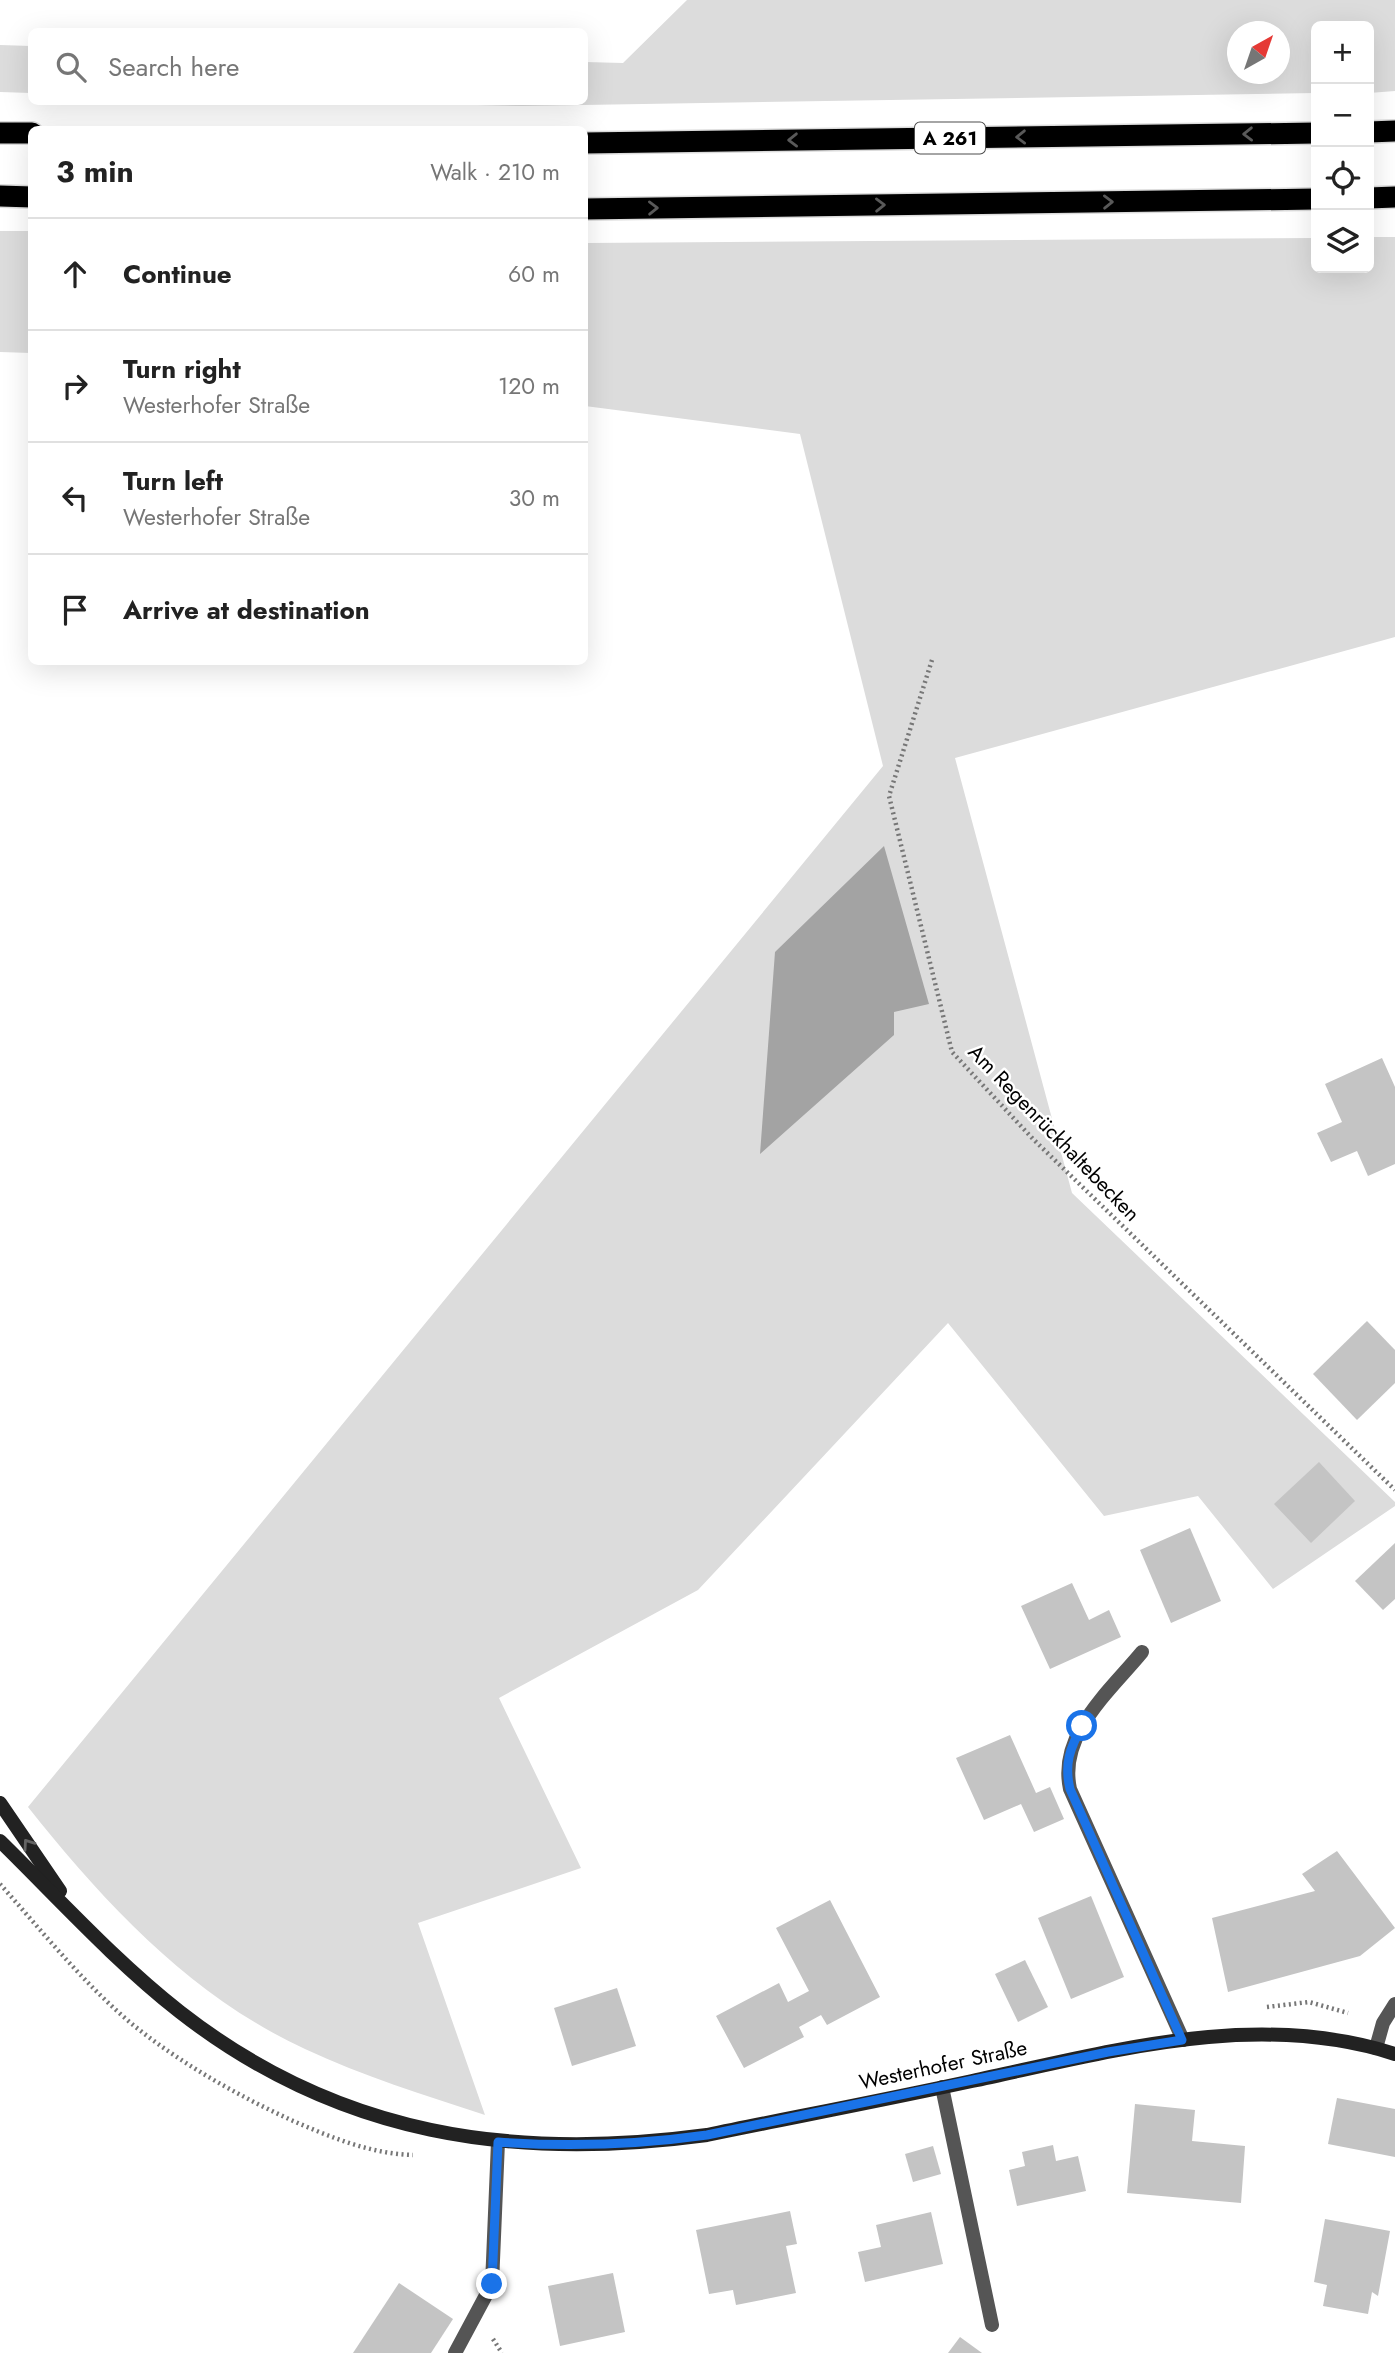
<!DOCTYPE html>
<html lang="en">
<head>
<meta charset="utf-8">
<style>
	:root { --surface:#fff; --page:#f6f6f6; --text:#222; --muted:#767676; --line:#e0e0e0 }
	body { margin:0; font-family:Jost,sans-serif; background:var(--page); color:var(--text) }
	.controls { position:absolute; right:21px; top:21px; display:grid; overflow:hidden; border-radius:10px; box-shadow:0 7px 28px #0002 }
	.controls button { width:63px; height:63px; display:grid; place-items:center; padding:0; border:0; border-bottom:2px solid var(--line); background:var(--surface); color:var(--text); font:35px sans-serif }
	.compass { position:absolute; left:1227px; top:21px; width:63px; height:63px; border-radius:50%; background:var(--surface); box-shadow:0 7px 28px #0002; rotate:40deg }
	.stop { position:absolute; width:21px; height:21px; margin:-16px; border:5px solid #1a73e8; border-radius:50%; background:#fff }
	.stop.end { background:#1a73e8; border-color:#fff; box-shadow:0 2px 7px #0008 }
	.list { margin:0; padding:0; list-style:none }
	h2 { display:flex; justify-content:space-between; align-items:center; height:91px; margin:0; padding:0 28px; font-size:30px }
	h2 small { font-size:23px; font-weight:400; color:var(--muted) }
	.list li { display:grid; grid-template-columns:46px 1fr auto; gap:21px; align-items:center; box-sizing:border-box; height:112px; padding:0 28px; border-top:2px solid var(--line) }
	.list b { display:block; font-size:26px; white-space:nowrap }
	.list p { margin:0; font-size:23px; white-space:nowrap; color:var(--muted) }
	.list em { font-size:23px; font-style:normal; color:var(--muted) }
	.icon { flex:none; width:38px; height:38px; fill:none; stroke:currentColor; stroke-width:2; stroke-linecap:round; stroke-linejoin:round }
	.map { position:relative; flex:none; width:1395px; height:2353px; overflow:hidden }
	.search { position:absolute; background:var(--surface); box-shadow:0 7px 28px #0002; left:28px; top:28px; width:560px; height:77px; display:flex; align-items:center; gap:18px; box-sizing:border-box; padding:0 24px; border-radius:10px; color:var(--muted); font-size:26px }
	.panel { position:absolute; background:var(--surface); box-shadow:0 7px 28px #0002; left:28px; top:126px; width:560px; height:539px; border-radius:10px }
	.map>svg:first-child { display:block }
</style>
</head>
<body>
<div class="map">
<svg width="1395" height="2353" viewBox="0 0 1395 2353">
	<rect width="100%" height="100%" fill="#fff"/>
	<g fill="#dcdcdc" fill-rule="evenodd">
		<path d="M687 0H1395V91L1369 93V26H1316V93L522 106 346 102H584L585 62 623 63ZM1238 32H1280V74H1238Z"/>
		<path d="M0 45 31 46V93L0 92Z"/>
		<path d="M0 231H31V353L0 352Z"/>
		<path d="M1369 237H1395V637L955 758 1072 1193 1395 1502V1506L1273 1589 1198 1496 1104 1516 948 1323 698 1590 499 1698 581 1868 418 1923 485 2115C424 2095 363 2076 305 2049 192 1997 105 1904 28 1807L883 766 800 434 585 406V243L1316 238V268H1369Z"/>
	</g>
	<path fill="#a3a3a3" d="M884 846 929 1004 894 1012V1035L760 1154 775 952Z"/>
	<g fill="#c4c4c4">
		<path d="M1382 1058 1395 1087V1164L1368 1176 1357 1151 1331 1162 1317 1133 1342 1122 1325 1084Z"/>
		<path d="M1367 1321 1395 1350V1383L1357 1420 1313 1374Z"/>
		<path d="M1319 1462 1355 1501 1311 1543 1274 1504Z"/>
		<path d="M1190 1528 1221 1601 1171 1623 1140 1550Z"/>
		<path d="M1395 1543V1599L1383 1610 1355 1581Z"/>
		<path d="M1072 1583 1089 1620 1109 1610 1121 1637 1050 1669 1021 1606Z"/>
		<path d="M1010 1735 1036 1793 1050 1787 1064 1819 1034 1832 1021 1804 984 1820 956 1758Z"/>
		<path d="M1337 1851 1395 1928 1360 1956 1228 1992 1212 1918 1315 1891 1302 1874Z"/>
		<path d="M1091 1896 1124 1977 1071 1999 1038 1918Z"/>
		<path d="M830 1900 880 1997 827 2025 821 2015 799 2027 804 2037 744 2068 716 2016 779 1983 788 2002 809 1991 776 1928Z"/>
		<path d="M1025 1960 1048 2007 1018 2022 995 1974Z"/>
		<path d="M617 1988 636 2046 572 2066 554 2008Z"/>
		<path d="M1337 2098 1395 2109V2157L1328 2144Z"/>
		<path d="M1135 2104 1195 2110 1192 2141 1245 2146 1241 2203 1127 2193Z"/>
		<path d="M1053 2145 1056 2161 1078 2156 1086 2191 1017 2206 1009 2170 1025 2166 1022 2152Z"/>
		<path d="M933 2146 941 2174 913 2182 905 2154Z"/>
		<path d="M790 2211 797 2244 786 2246 796 2293 736 2305 733 2290 709 2294 696 2230Z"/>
		<path d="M931 2212 943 2264 865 2282 858 2252 881 2247 876 2225Z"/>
		<path d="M1325 2219 1390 2231 1378 2296 1372 2292 1368 2314 1323 2306 1327 2285 1314 2282Z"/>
		<path d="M613 2273 625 2332 560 2346 548 2286Z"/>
		<path d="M399 2283 453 2319 431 2353H353Z"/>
		<path d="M960 2337 982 2353H948Z"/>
	</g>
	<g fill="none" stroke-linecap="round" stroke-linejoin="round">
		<g stroke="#dbdbdb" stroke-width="24">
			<g id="motorway">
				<path d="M1369 132 1395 131"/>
				<path d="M0 133H32"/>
				<path d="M584 143 1316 133"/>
				<path d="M0 196 32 197"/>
				<path d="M1369 198 1395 197"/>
				<path d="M584 209 1316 199"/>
			</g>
		</g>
		<g stroke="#777" stroke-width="4.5" stroke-dasharray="2 3.5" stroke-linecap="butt">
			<path d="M932 660 889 796 952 1052 1033 1139 1395 1490"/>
			<path d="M0 1884C42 1931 83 1983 132 2024 180 2063 235 2094 291 2120 330 2137 371 2154 413 2155"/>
			<path d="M1267 2007 1309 2002 1348 2013"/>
			<path d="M493 2339 502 2353"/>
		</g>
		<g stroke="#555" stroke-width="14">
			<path d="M1142 1652C1110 1691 1058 1734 1070 1789L1183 2040"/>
			<path d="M942 2087 992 2325"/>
		</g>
		<g stroke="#555" stroke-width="14">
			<path d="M1376 2048 1383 2023 1395 2004"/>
			<path d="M455 2353 492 2284 498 2142"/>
		</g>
		<g stroke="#222" stroke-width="14">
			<path d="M0 1803 60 1891"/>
			<path d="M0 1841C59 1899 115 1961 180 2012 339 2136 513 2161 707 2135 795 2117 884 2100 972 2081 1109 2052 1256 2009 1395 2054"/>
		</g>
		<use href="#motorway" stroke="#000" stroke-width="21"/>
	</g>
	<defs><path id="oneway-chevron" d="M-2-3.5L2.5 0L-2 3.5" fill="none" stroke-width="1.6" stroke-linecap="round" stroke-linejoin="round" transform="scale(1.75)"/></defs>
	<g stroke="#595959">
		<use href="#oneway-chevron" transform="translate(1248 134) rotate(179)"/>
		<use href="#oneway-chevron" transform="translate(1021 137) rotate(179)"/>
		<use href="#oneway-chevron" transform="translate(793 140) rotate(179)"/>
		<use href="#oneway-chevron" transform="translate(1108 202) rotate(-1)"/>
		<use href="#oneway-chevron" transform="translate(880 205) rotate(-1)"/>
		<use href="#oneway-chevron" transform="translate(653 208) rotate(-1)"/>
	</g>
	<use stroke="#646464" href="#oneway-chevron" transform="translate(28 1844) rotate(-125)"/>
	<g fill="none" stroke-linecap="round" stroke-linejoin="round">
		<path stroke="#1a73e8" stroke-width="9" d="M492 2284 498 2142C569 2147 636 2145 707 2135L1108 2052 1182 2040 1070 1789C1064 1764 1070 1748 1082 1726"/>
	</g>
	<g text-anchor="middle" stroke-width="5" stroke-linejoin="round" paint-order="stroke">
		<rect fill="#fff" stroke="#4c4c4c" stroke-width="2" x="915" y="122.5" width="70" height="31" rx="5"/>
		<g font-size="19" font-weight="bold" fill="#000">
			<text x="950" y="145">A 261</text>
		</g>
		<g font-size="21" fill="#000" stroke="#fff">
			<text transform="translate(1054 1133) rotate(46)" y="7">Am Regenrückhaltebecken</text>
			<text transform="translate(943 2065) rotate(-12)" y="7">Westerhofer Straße</text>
		</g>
	</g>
</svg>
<div class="controls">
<button>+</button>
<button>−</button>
<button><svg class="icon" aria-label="locate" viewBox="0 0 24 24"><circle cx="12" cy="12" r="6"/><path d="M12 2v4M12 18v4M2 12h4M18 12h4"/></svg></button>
<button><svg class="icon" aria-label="layers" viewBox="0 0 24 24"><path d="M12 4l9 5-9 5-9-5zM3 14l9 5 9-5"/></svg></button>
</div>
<svg class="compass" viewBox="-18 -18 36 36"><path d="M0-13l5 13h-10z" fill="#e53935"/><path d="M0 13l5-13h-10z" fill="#767676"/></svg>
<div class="stop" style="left:1082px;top:1726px"></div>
<div class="stop end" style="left:492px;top:2284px"></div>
<div class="search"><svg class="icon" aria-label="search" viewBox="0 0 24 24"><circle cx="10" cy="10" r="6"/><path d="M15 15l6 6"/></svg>Search here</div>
<section class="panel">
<h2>3 min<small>Walk · 210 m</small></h2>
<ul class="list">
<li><svg class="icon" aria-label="ahead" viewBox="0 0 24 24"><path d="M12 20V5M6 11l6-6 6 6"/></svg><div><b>Continue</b></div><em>60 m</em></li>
<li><svg class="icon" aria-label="right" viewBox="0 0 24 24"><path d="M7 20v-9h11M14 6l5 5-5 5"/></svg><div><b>Turn right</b><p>Westerhofer Straße</p></div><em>120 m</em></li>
<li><svg class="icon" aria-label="left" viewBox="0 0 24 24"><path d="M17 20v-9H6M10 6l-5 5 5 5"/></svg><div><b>Turn left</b><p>Westerhofer Straße</p></div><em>30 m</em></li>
<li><svg class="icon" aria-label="arrive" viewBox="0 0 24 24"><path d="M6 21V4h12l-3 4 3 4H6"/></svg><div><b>Arrive at destination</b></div></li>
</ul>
</section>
</div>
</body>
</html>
